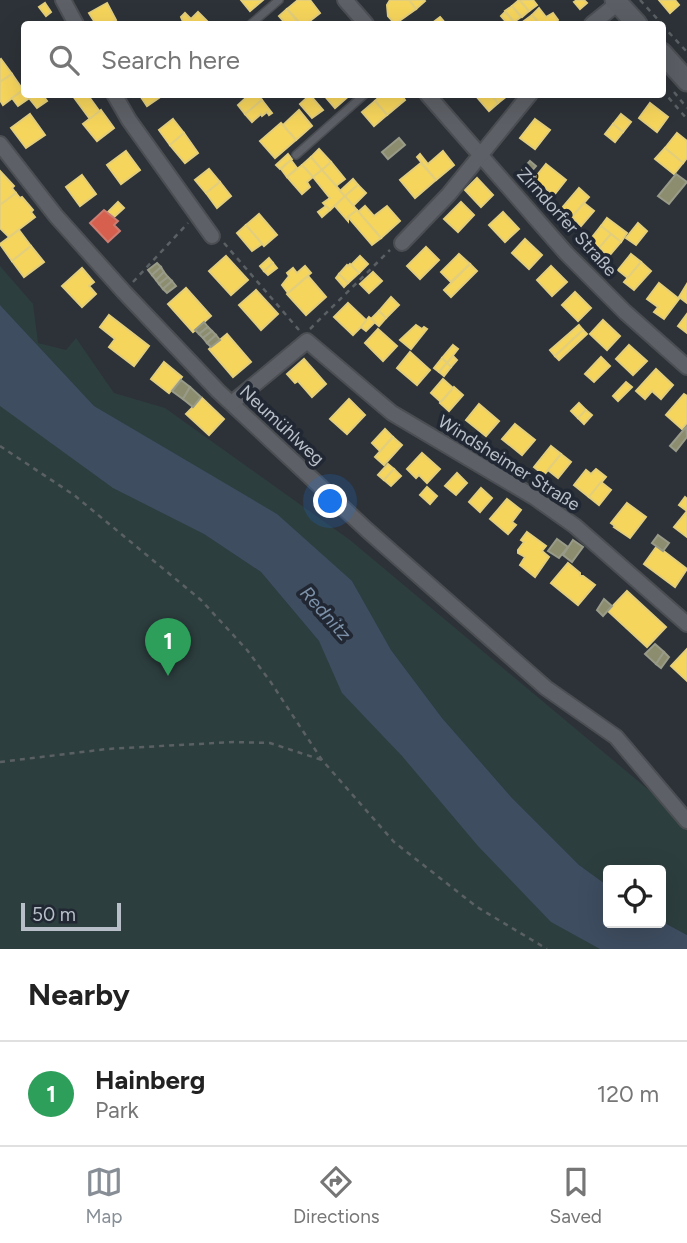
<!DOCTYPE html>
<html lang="en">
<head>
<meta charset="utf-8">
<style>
	:root { --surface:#fff; --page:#f2f2f2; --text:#222; --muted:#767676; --line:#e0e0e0; --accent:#878e96 }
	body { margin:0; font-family:Figtree,sans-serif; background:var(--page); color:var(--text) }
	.controls { position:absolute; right:21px; bottom:21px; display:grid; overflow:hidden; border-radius:7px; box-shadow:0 7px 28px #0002 }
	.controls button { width:63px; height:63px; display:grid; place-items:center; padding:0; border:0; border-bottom:2px solid var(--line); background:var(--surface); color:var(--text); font:35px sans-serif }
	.scale { position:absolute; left:21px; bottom:18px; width:100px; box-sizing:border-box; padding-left:7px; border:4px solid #b8bfc8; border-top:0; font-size:19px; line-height:24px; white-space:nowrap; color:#b8bfc8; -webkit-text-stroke:5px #212833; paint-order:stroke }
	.you { position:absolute; left:331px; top:502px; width:24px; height:24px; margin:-18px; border:5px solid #fff; border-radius:50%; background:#1a73e8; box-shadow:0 0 0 10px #1a73e833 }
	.badge { display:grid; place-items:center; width:46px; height:46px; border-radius:50%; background:var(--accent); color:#fff; font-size:23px; font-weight:700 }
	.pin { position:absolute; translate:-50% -58px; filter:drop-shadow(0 2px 4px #0008) }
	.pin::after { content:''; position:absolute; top:37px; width:24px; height:21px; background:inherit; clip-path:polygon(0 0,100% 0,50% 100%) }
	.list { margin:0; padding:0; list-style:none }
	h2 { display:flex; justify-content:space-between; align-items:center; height:91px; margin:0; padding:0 28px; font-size:30px }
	h2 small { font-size:23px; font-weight:400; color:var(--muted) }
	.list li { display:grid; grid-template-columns:46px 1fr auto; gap:21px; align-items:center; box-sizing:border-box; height:105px; padding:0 28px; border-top:2px solid var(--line) }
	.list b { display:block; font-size:26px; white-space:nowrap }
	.list p { margin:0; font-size:23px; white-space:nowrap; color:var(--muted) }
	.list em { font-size:23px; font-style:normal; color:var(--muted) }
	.icon { flex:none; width:38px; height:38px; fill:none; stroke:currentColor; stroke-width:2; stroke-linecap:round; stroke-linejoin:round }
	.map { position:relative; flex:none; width:687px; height:949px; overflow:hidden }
	.search { position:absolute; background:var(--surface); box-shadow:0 7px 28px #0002; left:21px; right:21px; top:21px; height:77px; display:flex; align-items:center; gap:18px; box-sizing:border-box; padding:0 24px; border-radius:7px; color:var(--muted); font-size:26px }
	.sheet { height:196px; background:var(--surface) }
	nav { display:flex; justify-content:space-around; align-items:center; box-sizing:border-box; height:98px; border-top:2px solid var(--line); background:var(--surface); font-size:19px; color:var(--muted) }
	nav a { display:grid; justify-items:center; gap:4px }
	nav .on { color:var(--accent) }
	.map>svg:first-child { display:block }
</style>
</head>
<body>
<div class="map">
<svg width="687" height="949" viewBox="0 0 687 949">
	<rect width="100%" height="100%" fill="#2d3238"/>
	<g fill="#2d3e3f">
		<path d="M0 266 33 304 38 343 66 350 76 338 114 393 165 408 350 540 687 822V935L661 921V870H608V886L579 865 512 798 442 718 391 650 352 581 170 452 94 406 0 305Z"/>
		<path d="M0 397 261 572 319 641 332 664 343 694 382 732 402 756 608 949H0Z"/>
	</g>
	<path fill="#3e4d60" d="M0 305 94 406 277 514 352 581 391 650 442 718 512 798 579 865 608 886V923L661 921 687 935V949H600L551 922 478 846 402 756 342 693 319 641 261 572 204 534 113 488 0 406Z"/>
	<g fill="#f6d55c" stroke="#e3ce7c" stroke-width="2">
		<path d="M241 0H263L250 11Z"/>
		<path d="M298 0H310L320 13 306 24H301L287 9Z"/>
		<path d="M409 0H424L425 1 416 9Z"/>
		<path d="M409 0 416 9 395 24 388 16 387 5 390 0Z"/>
		<path d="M519 0 529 11 522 17 512 6Z"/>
		<path d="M522 0H533L537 5 529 11 521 1Z"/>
		<path d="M577 0H584L587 3 580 9 574 2Z"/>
		<path d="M659 0H675L679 5 670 13Z"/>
		<path d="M45 3 51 12 46 16 39 7Z"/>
		<path d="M107 3 116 20 108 24H96L89 13Z"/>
		<path d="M512 6 521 17 514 22 505 11Z"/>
		<path d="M539 8 546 17 553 13 558 20 555 23 556 24H540L532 15Z"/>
		<path d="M287 9 299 23 297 24H286L279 16Z"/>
		<path d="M198 12 210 24H184L181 17 185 13 191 19Z"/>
		<path d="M505 12 514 22 512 24H508L501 16Z"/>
		<path d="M532 15 540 24H528L524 21Z"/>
		<path d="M440 17 446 24H431Z"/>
		<path d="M1 59 12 74 0 82V60Z"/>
		<path d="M12 74 23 90 3 105 0 100V82Z"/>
		<path d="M22 91 28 99 18 106 12 98Z"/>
		<path d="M34 94H42L47 101 37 108 29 98Z"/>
		<path d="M75 94H87L100 112 90 119 73 96Z"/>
		<path d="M139 94H162L163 95 147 106Z"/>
		<path d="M250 94H257L262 100 245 114 238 105Z"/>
		<path d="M323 94H351L335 108Z"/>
		<path d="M382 94H401L405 100 387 115 375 101Z"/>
		<path d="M478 94H491L498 103 489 111 476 96Z"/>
		<path d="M491 94H506L507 96 498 103Z"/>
		<path d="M310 95 323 110 312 118 300 104Z"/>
		<path d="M262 100 272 113 269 115 267 112 262 116 261 114 252 122 245 114Z"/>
		<path d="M375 101 387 115 374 126 362 112Z"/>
		<path d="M650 103 668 117 657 132 639 118Z"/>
		<path d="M101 110 114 128 97 141 83 124Z"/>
		<path d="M299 110 312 126 296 140 283 125Z"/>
		<path d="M30 114 45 135 26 148 11 128Z"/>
		<path d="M621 114 631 122 623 132 613 124Z"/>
		<path d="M173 119 184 133 170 145 159 130Z"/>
		<path d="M535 119 550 130 535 149 520 138Z"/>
		<path d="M281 123 296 140 275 158 260 141Z"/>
		<path d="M613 124 623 132 615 142 605 134Z"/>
		<path d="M184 133 198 153 185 163 170 145Z"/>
		<path d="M677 133 687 141V158L683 163 665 148Z"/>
		<path d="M665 148 683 163 674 174 655 159Z"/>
		<path d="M319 149 331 162 322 170 311 157Z"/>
		<path d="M126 151 140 170 121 184 107 165Z"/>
		<path d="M443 151 454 165 436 180 417 157 420 154 428 164Z"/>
		<path d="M288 154 292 159 280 169 276 165Z"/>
		<path d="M311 157 322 170 313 177 302 165Z"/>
		<path d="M291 160 297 168 287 177 281 169Z"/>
		<path d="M331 162 345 179 336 186 322 170Z"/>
		<path d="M421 163 436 180 415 198 400 180Z"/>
		<path d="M546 164 566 180 554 195 534 179Z"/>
		<path d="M302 165 313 177 307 182 310 187 302 194 287 177Z"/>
		<path d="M209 169 220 182 206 193 195 180Z"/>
		<path d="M322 170 345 196 330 210 323 203 330 198 313 177Z"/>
		<path d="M0 171 14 186 12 188 16 193 0 205Z"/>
		<path d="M82 175 96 194 80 206 66 187Z"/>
		<path d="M477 178 493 195 481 207 465 190Z"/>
		<path d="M353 179 358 185 345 196 340 191Z"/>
		<path d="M220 182 231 196 217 208 206 193Z"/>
		<path d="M358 185 366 193 353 206 345 196Z"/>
		<path d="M579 188 589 197 572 217 561 209Z"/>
		<path d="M16 193 20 198 22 197 33 210 31 212 35 217 9 237 0 228V205Z"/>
		<path d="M345 196 357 210 348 217V221L335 206Z"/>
		<path d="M118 202 124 208 114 217 111 214 109 215 107 213Z"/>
		<path d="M461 202 474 215 458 232 444 219Z"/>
		<path d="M584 203 594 211 581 226 572 217Z"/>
		<path d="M326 206 330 210 322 217 318 212Z"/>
		<path d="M365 206 374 216 387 206 400 221 381 238 358 212Z"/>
		<path d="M357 210 381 238 372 245 348 217Z"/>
		<path d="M503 212 519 229 505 242 489 225Z"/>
		<path d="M259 214 277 235 264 246 246 225Z"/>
		<path d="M607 218 627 233 621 242 601 226Z"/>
		<path d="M638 223 647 231 636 245 626 238Z"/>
		<path d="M246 225 262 244 252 251 237 233Z"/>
		<path d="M601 226 611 234 599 248 590 240Z"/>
		<path d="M19 230 31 246 12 261 0 244Z"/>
		<path d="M611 234 621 242 609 256 599 248Z"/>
		<path d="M525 239 542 255 529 269 512 253Z"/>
		<path d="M31 246 44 262 24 277 12 261Z"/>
		<path d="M426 247 439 260 420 279 407 266Z"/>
		<path d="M459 254 470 264 451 282 441 272Z"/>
		<path d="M631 254 641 262 628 278 618 270Z"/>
		<path d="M226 256 248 280 231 295 209 271Z"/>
		<path d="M360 256 368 264 359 273 351 265Z"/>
		<path d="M269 258 273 263 264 271 260 266Z"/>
		<path d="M641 262 651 271 634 290 624 282Z"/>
		<path d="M273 263 277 268 268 275 264 271Z"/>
		<path d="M350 264 359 273 348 283 339 274 347 265 348 266Z"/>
		<path d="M470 264 477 271 451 297 444 290Z"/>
		<path d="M305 266 311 273 288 293 282 285 289 276 287 273 293 268 297 273Z"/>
		<path d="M551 266 567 282 552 296 537 280Z"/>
		<path d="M82 268 94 282 89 286 96 294 82 307 62 286Z"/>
		<path d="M373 272 382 281 369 293 360 284Z"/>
		<path d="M339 274 348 283 344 287 336 278Z"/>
		<path d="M308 276 326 297 306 315 287 294Z"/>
		<path d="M659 283 679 299 664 319 654 312 658 307 647 299Z"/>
		<path d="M687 284V303L679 297Z"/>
		<path d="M186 288 211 316 193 332 168 304Z"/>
		<path d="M256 290 278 314 261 330 239 305Z"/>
		<path d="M575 292 591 308 578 321 562 305Z"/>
		<path d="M391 297 399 305 386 318 379 311Z"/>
		<path d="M348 303 367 321 353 335 334 317Z"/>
		<path d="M379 311 386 318 379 326 371 319Z"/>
		<path d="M687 314V333L678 326Z"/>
		<path d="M109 315 149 346 134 366 109 347 115 339 100 327Z"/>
		<path d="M369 317 375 322 366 331 361 327Z"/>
		<path d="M603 320 620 336 607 350 590 334Z"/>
		<path d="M416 325 422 329 424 327 427 329 411 349 400 340Z"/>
		<path d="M579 325 583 330 555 356 550 350Z"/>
		<path d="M378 329 397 346 383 361 365 343Z"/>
		<path d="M583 330 587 334 559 360 555 356Z"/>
		<path d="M227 334 251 362 233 377 209 349Z"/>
		<path d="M453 345 458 349 447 363 442 358Z"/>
		<path d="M629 345 647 361 633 375 616 359Z"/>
		<path d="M410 352 430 370 417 385 397 368Z"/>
		<path d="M453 356 457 360 451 367 447 363Z"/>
		<path d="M601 357 610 366 594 382 585 374Z"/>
		<path d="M442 358 447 363 439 372 434 368Z"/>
		<path d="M304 359 326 384 312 397 298 381 295 383 287 374Z"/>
		<path d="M164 362 182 377 169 393 151 379Z"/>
		<path d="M447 363 451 367 444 376 439 372Z"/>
		<path d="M656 369 673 385 661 399 652 391 645 399 636 391Z"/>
		<path d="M443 379 453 388 441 402 431 393Z"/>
		<path d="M626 382 632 387 618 401 613 396Z"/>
		<path d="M454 387 463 395 449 411 440 403Z"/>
		<path d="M684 394 687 396V423L682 429 666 415Z"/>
		<path d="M202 398 224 419 209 435 186 414Z"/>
		<path d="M349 399 365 415 347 434 330 419Z"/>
		<path d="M579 403 586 410 578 418 571 411Z"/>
		<path d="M479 404 499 421 486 436 466 420Z"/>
		<path d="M586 410 592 415 584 424 578 418Z"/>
		<path d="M515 424 535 440 522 455 502 439Z"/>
		<path d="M385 429 393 437 380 451 372 443Z"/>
		<path d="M393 437 402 445 384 465 375 457Z"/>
		<path d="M551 446 561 454 544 475 534 467Z"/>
		<path d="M422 453 440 469 427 483 419 475 416 478 407 469Z"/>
		<path d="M561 454 571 462 558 478 548 470Z"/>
		<path d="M388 464 394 469 384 480 378 475Z"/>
		<path d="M394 469 401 476 391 486 384 480Z"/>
		<path d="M596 469 606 477 589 497 574 485 586 470 591 474Z"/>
		<path d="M457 473 467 483 456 495 445 486Z"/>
		<path d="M601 482 611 490 599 505 589 497Z"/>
		<path d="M427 487 437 496 430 504 420 495Z"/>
		<path d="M481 488 492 498 480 512 469 502Z"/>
		<path d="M685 497 687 499V511L679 505Z"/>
		<path d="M507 499 521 510 512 522 516 525 508 534 490 519Z"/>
		<path d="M627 503 646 517 630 538 614 527 615 526 611 523Z"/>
		<path d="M687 511V537L674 527Z"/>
		<path d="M527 532 546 546 542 551 549 557 535 577 520 565 525 557 518 553V550L524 542 521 540Z"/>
		<path d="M657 546 687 569 675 587 644 564Z"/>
		<path d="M568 563 580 573V576H583L595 585 578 605 551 583Z"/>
		<path d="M627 591 666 627 647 647 608 611Z"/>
		<path d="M687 649V681L671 666Z"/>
	</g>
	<path fill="#d6604d" stroke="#cd7c72" stroke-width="2" d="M104 210 118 221 114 225 120 231 108 242 90 223Z"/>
	<g fill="#8c8c6e" stroke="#999b89" stroke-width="2">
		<path d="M399 138 405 145 388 159 382 152Z"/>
		<path d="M530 161 536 166 528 175 522 170Z"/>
		<path d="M676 174 687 182 669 204 658 196Z"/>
		<path d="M157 263 161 267 152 275 148 270Z"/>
		<path d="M161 267 164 272 156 280 152 275Z"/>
		<path d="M164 272 168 277 159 284 156 280Z"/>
		<path d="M168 277 172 281 163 289 159 284Z"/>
		<path d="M172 281 176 286 167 293 163 289Z"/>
		<path d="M204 322 208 327 199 334 195 330Z"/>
		<path d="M208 327 212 331 203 338 199 334Z"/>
		<path d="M212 331 216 335 207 343 203 338Z"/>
		<path d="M216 335 220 340 211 347 207 343Z"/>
		<path d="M181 380 190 387 183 399 172 391Z"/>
		<path d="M190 387 201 397 193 407 183 399Z"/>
		<path d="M686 427 687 437 676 451 670 446Z"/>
		<path d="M658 535 669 543 663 551 652 543Z"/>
		<path d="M557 539 568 547 559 558 548 551Z"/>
		<path d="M573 540 583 547 572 562 563 555Z"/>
		<path d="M604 599 612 606 603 616 597 610Z"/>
		<path d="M655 644 664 652 656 664 645 654Z"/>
		<path d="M664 652 669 657 661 668 656 664Z"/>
	</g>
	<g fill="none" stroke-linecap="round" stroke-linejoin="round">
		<g stroke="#4b4e53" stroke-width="10">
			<g id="lane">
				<path d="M251 24 279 0"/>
				<path d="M296 155 365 94"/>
			</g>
		</g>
		<g stroke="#4b4e53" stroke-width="18">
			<g id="street">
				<path d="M63 0 76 24"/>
				<path d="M345 0 366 24"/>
				<path d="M592 24 618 3"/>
				<path d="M114 94 129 120 212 236"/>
				<path d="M427 94 566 253 625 312 687 367"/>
				<path d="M0 144 56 216 124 292 218 391 367 530 546 688 616 737 687 821"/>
				<path d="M402 243 449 194 530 94"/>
				<path d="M232 403 307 341 392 413 534 497 575 526 687 624"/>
			</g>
		</g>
		<g stroke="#4b4e53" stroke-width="23">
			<g id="secondary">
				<path d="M615 0 637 24"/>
				<path d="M662 53 687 81"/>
			</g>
		</g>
		<g stroke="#5b6064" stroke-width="2.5" stroke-dasharray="5 5" stroke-linecap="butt">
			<path d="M640 0 662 24"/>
			<path d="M662 25 687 52"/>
			<path d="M662 90 687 119"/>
			<path d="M674 92 687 108"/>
			<path d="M224 243 299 330"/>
			<path d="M133 282 188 223"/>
			<path d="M310 329 390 250"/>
			<path d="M0 446 74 495 201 600 247 650 270 681 322 760 394 842 477 907 547 949"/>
			<path d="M0 762 107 749 234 742 270 743 322 760"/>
		</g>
		<use href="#lane" stroke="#5d6066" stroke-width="7"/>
		<use href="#street" stroke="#5d6066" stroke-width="14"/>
		<use href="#secondary" stroke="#5b5f65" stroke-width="19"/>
	</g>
	<g text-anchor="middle" stroke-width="7" stroke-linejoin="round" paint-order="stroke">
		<g font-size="18" fill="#b8bfc8" stroke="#212833">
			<text transform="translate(567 222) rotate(48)" y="6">Zirndorfer Straße</text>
			<text transform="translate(282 425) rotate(43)" y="6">Neumühlweg</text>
			<text transform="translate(509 463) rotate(32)" y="6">Windsheimer Straße</text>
		</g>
		<g font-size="19" font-style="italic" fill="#7c90a8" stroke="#212833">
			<text transform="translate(326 613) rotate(48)" y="7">Rednitz</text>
		</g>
	</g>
</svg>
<div class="controls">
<button><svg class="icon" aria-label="locate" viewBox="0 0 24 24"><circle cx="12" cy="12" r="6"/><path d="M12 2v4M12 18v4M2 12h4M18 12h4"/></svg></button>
</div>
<div class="scale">50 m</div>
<div class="you"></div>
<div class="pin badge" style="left:168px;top:676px;background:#2e9e5b">1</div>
<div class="search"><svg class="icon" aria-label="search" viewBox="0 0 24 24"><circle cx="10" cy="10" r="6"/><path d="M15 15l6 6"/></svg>Search here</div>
</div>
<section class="sheet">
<h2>Nearby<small></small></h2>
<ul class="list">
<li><span class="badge" style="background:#2e9e5b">1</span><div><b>Hainberg</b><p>Park</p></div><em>120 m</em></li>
</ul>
</section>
<nav>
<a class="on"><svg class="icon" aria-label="map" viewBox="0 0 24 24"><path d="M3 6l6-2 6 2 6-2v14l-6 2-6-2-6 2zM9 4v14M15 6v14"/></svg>Map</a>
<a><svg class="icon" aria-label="directions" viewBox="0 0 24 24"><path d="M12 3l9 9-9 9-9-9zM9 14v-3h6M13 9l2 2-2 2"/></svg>Directions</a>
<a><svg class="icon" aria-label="saved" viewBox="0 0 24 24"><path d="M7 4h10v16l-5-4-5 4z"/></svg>Saved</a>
</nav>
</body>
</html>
